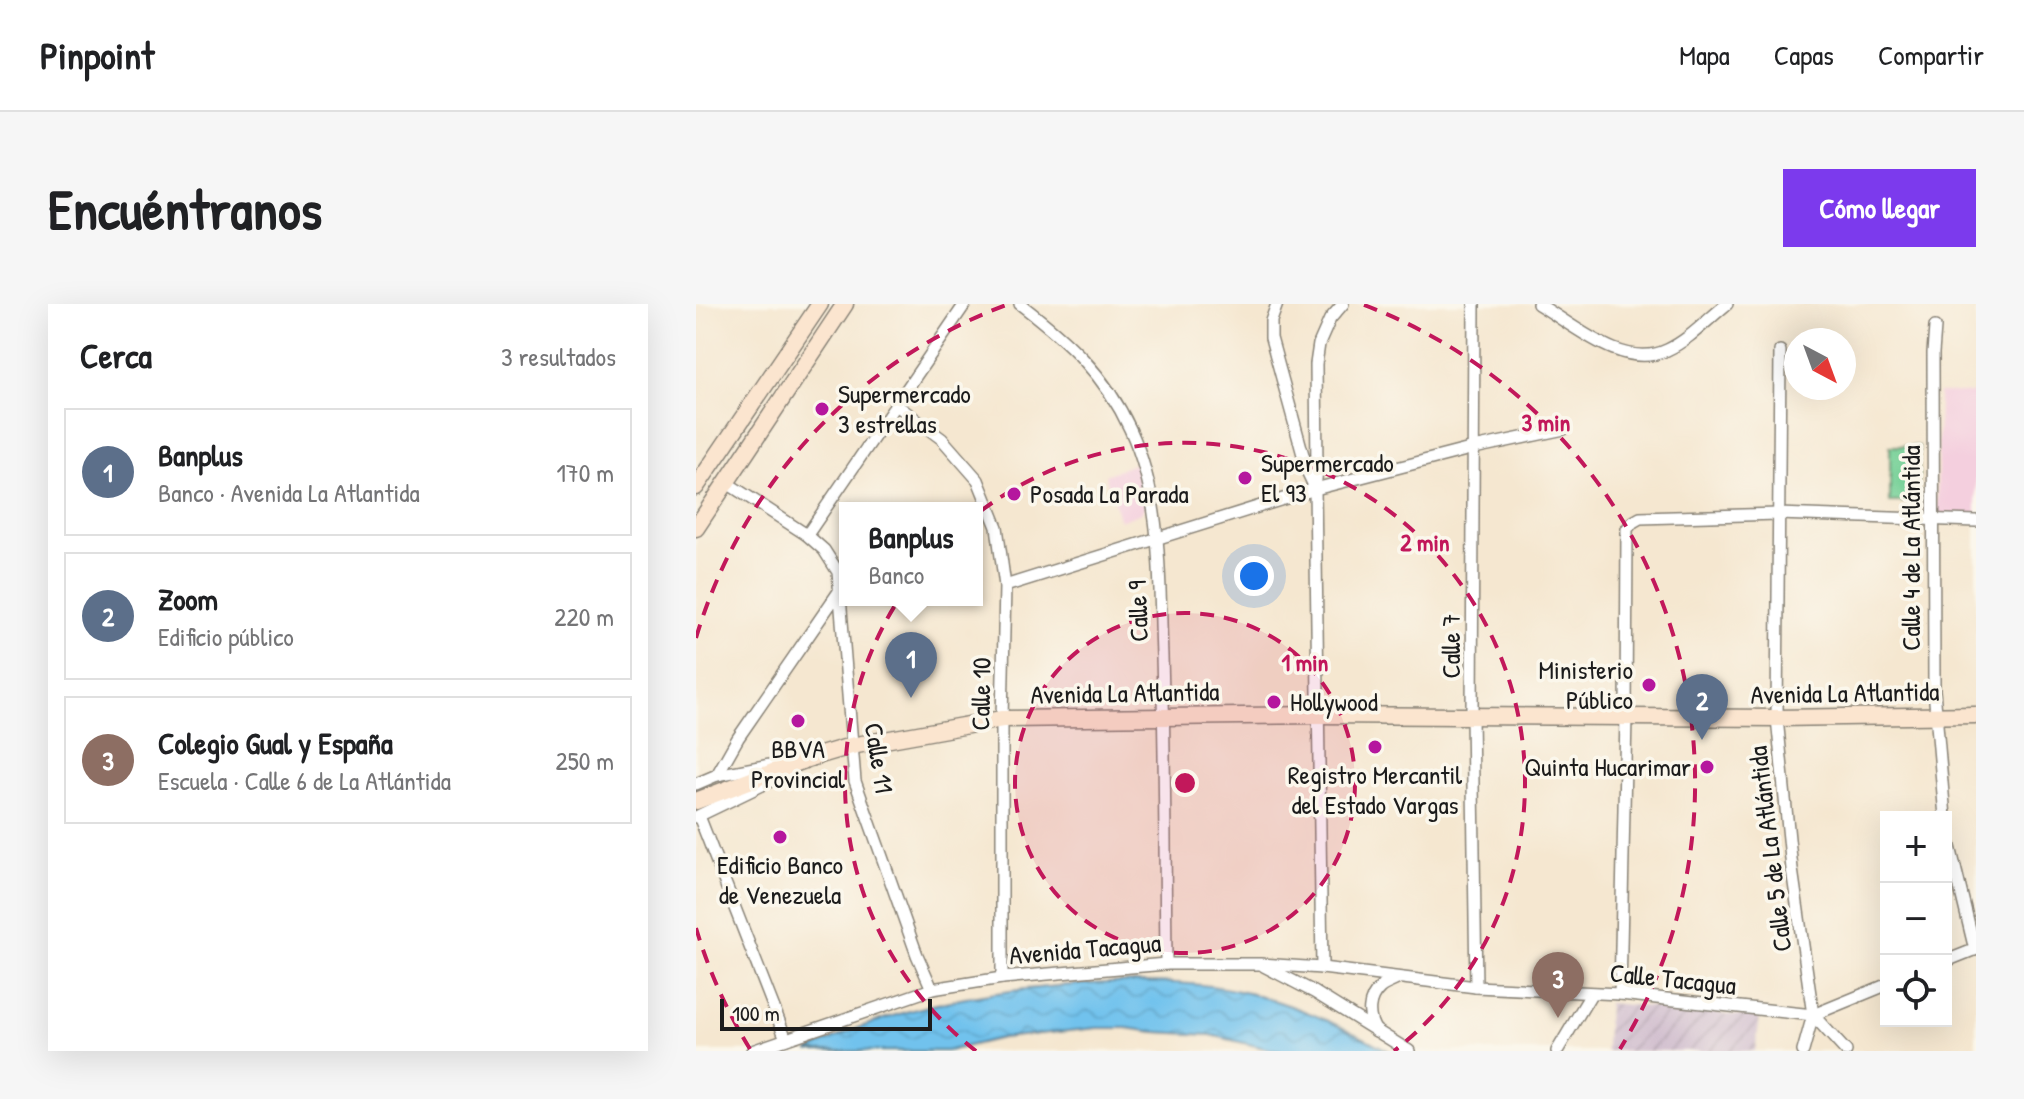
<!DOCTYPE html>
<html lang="es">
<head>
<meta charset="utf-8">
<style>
	:root { --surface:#fff; --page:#f6f6f6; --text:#202124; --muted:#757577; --line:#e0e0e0; --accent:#7c3aed }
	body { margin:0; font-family:"Patrick Hand",sans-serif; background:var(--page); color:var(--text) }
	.controls { position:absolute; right:24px; bottom:24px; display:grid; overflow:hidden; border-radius:0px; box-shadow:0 8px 32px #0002 }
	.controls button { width:72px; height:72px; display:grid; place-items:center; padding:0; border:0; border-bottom:2px solid var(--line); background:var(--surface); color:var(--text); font:40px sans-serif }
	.compass { position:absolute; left:1088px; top:24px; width:72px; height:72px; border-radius:50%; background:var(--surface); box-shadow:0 8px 32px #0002; rotate:139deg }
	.scale { position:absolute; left:24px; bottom:20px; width:212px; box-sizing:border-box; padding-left:8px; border:4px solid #1c1c1c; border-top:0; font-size:22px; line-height:28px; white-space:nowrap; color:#1c1c1c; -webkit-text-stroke:6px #fbf7ec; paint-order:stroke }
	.you { position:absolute; left:558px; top:272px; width:28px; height:28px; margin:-20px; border:6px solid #fff; border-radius:50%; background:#1a73e8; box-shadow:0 0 0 12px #1a73e833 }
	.badge { display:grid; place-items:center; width:52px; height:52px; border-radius:50%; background:var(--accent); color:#fff; font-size:26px; font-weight:700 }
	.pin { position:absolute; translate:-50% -66px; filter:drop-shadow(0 2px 4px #0008) }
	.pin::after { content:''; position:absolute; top:42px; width:28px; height:24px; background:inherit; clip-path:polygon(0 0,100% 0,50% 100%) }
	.popup { position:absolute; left:143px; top:198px; width:144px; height:104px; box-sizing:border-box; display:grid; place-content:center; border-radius:0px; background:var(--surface); filter:drop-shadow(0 2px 6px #0005); font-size:26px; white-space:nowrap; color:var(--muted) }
	.popup b { font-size:30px; color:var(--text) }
	.popup::after { content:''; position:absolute; left:50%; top:100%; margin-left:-16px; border:16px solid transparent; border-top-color:var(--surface) }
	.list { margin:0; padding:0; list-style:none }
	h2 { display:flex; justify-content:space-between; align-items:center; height:104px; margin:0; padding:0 32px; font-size:34px }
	h2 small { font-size:26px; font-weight:400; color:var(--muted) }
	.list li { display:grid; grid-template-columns:52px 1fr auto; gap:24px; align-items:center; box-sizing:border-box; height:128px; margin:0 16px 16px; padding:0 16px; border:2px solid var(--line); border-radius:0px }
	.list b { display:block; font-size:30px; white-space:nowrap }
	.list p { margin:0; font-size:26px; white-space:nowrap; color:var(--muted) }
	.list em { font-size:26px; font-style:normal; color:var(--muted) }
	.icon { flex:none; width:44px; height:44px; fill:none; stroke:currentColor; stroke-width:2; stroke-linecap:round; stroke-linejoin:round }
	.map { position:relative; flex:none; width:1280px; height:747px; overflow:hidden; border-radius:0px }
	header { display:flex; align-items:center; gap:48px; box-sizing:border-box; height:112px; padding:0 40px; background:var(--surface); border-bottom:2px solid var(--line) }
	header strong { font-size:38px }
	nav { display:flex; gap:44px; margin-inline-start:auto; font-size:28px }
	.intro { display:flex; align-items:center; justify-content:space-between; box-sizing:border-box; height:192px; padding:0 48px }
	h1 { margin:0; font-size:56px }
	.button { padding:20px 36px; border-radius:0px; background:var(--accent); color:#fff; font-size:28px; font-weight:700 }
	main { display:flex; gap:48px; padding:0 48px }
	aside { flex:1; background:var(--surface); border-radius:0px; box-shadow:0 8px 32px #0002 }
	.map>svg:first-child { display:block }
</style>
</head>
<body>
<header>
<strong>Pinpoint</strong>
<nav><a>Mapa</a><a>Capas</a><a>Compartir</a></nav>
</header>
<div class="intro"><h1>Encuéntranos</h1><a class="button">Cómo llegar</a></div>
<main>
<aside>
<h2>Cerca<small>3 resultados</small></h2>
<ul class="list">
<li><span class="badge" style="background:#5c6f8a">1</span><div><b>Banplus</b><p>Banco · Avenida La Atlantida</p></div><em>170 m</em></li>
<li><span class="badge" style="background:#5c6f8a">2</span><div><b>Zoom</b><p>Edificio público</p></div><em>220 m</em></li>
<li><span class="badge" style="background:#8d6e63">3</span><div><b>Colegio Gual y España</b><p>Escuela · Calle 6 de La Atlántida</p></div><em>250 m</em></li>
</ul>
</aside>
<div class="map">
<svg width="1280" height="747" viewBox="0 0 1280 747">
	<defs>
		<pattern id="industrial-furrows" width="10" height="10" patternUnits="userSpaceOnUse" patternTransform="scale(2)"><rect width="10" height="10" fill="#d0bdce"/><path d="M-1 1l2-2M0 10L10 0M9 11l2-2" fill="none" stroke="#b2a2b0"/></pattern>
		<pattern id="water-waves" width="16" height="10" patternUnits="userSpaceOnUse" patternTransform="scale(2)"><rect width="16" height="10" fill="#71c2ed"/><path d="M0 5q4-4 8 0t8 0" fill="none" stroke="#61a6cb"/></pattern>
	</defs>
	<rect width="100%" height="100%" fill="#fbf7ec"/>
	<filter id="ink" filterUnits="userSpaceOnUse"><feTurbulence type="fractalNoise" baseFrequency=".0125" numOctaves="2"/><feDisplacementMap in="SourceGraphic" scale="16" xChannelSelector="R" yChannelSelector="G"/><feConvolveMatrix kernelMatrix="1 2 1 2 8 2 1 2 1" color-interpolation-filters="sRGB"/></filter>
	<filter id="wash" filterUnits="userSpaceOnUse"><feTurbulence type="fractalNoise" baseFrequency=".006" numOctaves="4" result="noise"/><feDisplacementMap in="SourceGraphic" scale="32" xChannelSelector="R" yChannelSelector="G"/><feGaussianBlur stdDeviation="1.8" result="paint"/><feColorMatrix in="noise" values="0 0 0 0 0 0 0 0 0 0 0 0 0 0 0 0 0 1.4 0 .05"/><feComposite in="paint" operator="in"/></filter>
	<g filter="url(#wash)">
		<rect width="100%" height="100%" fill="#f5e7d0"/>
		<g fill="#f4cfde">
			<path d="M1243 89H1280V217L1241 216Z"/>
			<path d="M443 158 453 190 450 201 445 209 424 217 409 171Z"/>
		</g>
		<path fill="url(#industrial-furrows)" d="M912 699 1064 713 1059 747H910Z"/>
		<rect fill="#76d097" stroke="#49765a" stroke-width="2" x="1194" y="142" width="29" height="56"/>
		<path fill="url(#water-waves)" stroke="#466f84" stroke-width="2" d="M439 678C472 678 505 679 538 686 593 697 644 721 693 747H581L515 731 459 728 430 724H401L305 734 251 747H112C212 694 327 681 439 678Z"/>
	</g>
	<g filter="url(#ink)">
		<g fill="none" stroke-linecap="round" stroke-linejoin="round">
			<g stroke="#888276" stroke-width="14">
				<g id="street">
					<path d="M324 0C371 36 409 70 434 125 467 196 463 276 466 352 469 455 469 557 470 660"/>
					<path d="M581 0 575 17V34L612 169 619 184"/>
					<path d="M778 0 776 412 780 683"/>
					<path d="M842 0C878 21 928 67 971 46 993 36 1012 15 1031 0"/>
					<path d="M1239 23 1237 49 1238 386 1249 513"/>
					<path d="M1084 47 1081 414 1096 565 1117 711 1107 747"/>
					<path d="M199 100 246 135 282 176 301 223 309 282 306 415V674"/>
					<path d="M31 179 111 231 128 246 142 268 159 477 221 651 236 685"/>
					<path d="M111 231 269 0"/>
					<path d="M309 282 619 185 778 144 868 125"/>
					<path d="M21 471 42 434 144 286"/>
					<path d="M0 480 21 471 95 457"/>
					<path d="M3 512 90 735"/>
					<path d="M0 513 91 469"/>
					<path d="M1250 526 1279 646"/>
					<path d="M1250 657 1280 645"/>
					<path d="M568 662 618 688 713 747"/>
					<path d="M626 664 619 185 621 166 620 60 623 40 634 15 647 0"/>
					<path d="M924 690 930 413 931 225 937 218 944 214 1082 210 1280 217"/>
					<path d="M1117 711 1150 747"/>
					<path d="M680 727C671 713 671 696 684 684 688 680 696 678 701 675"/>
					<path d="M56 747 236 685 306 674 470 660H564L626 664 780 683 924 690 1117 711 1190 681"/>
					<path d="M861 747 895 690"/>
				</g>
			</g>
			<g stroke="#888276" stroke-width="19">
				<g id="secondary">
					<path d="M0 183 124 0"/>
					<path d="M0 224 149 0"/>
					<path d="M0 497 111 455 155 442 306 415 622 411 1081 414 1280 411"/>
				</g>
			</g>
			<use href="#street" stroke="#fff" stroke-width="11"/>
			<use href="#secondary" stroke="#fbe5cf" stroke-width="16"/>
		</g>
	</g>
	<circle cx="489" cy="479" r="170" fill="#c2185b" fill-opacity=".12"/>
	<g fill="none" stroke="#c2185b" stroke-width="4" stroke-dasharray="14 10">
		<circle cx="489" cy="479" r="170"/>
		<path d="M280 747A340 340 0 1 1 698 747"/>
		<path d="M54 745A510 510 0 0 1 0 624M0 334A510 510 0 0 1 310 1M668 1A510 510 0 0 1 924 745"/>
	</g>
	<g fill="#b5179e" stroke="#fbf7ec" stroke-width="3">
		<circle cx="126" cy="105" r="8"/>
		<circle cx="549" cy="174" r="8"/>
		<circle cx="318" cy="190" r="8"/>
		<circle cx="953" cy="381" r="8"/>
		<circle cx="578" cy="398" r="8"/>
		<circle cx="102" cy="417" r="8"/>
		<circle cx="679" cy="443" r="8"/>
		<circle cx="1011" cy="463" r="8"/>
		<circle cx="84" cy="533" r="8"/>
	</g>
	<g text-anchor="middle" stroke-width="7" stroke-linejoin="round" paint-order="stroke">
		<g font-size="26" fill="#1c1c1c" stroke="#fbf7ec" text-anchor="start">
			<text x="142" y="99">Supermercado<tspan x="142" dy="30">3 estrellas</tspan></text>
			<text x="565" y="168">Supermercado<tspan x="565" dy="30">El 93</tspan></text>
			<text x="334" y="199">Posada La Parada</text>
			<text x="937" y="375" text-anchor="end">Ministerio<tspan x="937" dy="30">Público</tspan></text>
			<text x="594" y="407">Hollywood</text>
			<text x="102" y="454" text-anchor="middle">BBVA<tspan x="102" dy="30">Provincial</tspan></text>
			<text x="995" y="472" text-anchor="end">Quinta Hucarimar</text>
			<text x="679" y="480" text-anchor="middle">Registro Mercantil<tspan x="679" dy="30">del Estado Vargas</tspan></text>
			<text x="84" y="570" text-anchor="middle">Edificio Banco<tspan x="84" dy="30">de Venezuela</tspan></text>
		</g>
		<g font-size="26" fill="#1c1c1c" stroke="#fbf7ec">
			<text transform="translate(1215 244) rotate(-90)" y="9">Calle 4 de La Atlántida</text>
			<text transform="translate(442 307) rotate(-92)" y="9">Calle 9</text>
			<text transform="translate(755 342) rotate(-90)" y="9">Calle 7</text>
			<text transform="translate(429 389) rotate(-1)" y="9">Avenida La Atlantida</text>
			<text transform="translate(1149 389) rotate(-1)" y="9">Avenida La Atlantida</text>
			<text transform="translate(285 390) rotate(-89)" y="9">Calle 10</text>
			<text transform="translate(183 454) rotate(81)" y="9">Calle 11</text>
			<text transform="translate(1074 545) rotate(-97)" y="9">Calle 5 de La Atlántida</text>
			<text transform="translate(389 645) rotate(-5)" y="9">Avenida Tacagua</text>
			<text transform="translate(977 675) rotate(6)" y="9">Calle Tacagua</text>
		</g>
	</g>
	<circle cx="489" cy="479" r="12" fill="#c2185b" stroke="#fbf7ec" stroke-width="4"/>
	<g font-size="24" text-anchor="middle" font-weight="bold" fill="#c2185b" stroke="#fbf7ec" stroke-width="7" stroke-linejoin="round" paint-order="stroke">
		<text x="850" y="127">3 min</text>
		<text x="729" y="247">2 min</text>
		<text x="609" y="367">1 min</text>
	</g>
</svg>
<div class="controls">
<button>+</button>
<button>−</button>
<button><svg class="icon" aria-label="locate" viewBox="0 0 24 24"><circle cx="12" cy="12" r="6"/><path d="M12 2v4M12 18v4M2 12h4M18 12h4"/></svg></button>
</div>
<svg class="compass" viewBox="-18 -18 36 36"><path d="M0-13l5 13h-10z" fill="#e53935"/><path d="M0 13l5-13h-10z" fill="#757577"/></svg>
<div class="scale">100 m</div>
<div class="you"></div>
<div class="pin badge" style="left:215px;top:394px;background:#5c6f8a">1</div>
<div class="popup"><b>Banplus</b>Banco</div>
<div class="pin badge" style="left:1006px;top:436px;background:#5c6f8a">2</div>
<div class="pin badge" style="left:862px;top:714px;background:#8d6e63">3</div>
</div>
</main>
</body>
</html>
